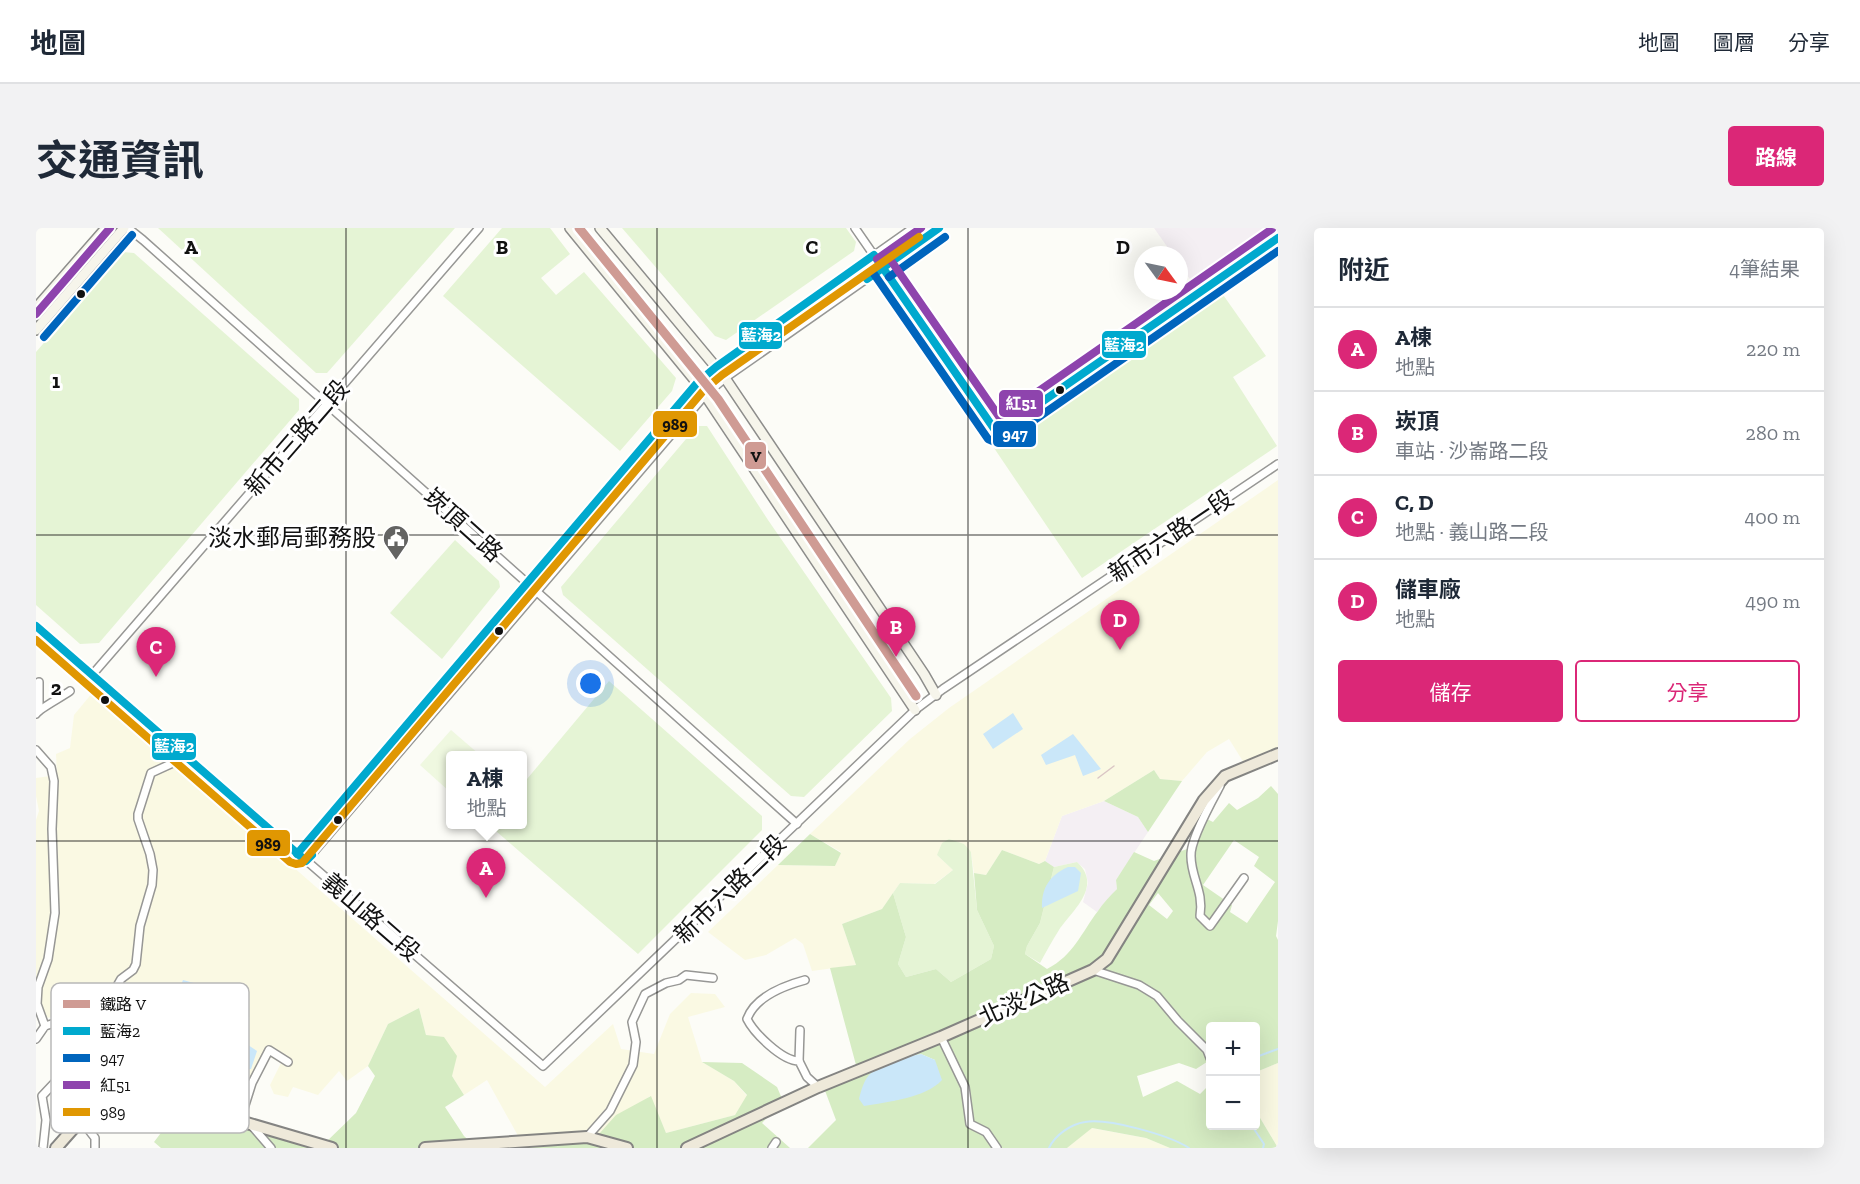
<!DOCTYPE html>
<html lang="zh-TW">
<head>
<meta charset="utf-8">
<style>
	:root { --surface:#fff; --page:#f2f2f3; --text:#1f2937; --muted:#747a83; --line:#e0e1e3; --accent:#db2777 }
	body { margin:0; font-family:"Zilla Slab","Noto Sans TC",serif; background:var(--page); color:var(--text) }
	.controls { position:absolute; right:18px; bottom:18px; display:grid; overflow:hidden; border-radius:6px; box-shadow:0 6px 24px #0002 }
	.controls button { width:54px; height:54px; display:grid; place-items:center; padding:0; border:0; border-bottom:2px solid var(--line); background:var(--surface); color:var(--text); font:30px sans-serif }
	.compass { position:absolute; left:1098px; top:18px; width:54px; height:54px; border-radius:50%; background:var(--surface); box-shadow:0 6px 24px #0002; rotate:123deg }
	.you { position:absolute; left:555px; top:456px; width:21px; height:21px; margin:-15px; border:4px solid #fff; border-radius:50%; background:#1a73e8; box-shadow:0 0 0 9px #1a73e833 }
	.badge { display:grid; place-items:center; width:39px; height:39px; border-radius:50%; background:var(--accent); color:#fff; font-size:20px; font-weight:700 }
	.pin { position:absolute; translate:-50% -50px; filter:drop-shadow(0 2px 3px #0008) }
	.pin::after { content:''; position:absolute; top:32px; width:21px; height:18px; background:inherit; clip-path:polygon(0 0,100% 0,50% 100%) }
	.popup { position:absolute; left:410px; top:523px; width:81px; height:78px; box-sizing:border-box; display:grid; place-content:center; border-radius:6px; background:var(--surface); filter:drop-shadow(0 2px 4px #0005); font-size:20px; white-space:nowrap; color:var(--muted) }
	.popup b { font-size:22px; color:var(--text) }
	.popup::after { content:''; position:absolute; left:50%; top:100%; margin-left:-12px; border:12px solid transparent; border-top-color:var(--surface) }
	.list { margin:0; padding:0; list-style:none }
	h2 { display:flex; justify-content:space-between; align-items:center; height:78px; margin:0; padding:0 24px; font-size:26px }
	h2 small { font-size:20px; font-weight:400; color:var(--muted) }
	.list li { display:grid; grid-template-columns:39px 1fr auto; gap:18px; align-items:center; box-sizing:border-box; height:84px; padding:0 24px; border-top:2px solid var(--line) }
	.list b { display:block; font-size:22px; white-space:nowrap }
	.list p { margin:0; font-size:20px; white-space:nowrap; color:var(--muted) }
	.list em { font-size:20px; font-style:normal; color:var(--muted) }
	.actions { display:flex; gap:12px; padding:18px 24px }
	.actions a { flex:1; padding:14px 0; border:2px solid var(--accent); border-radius:6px; text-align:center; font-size:21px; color:var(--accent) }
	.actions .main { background:var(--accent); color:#fff }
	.map { position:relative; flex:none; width:1242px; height:920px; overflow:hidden; border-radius:6px }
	header { display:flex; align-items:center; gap:36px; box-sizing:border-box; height:84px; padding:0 30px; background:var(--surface); border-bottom:2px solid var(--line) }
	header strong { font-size:28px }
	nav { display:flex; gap:33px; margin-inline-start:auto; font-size:21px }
	.intro { display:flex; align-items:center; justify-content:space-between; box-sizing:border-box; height:144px; padding:0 36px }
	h1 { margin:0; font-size:42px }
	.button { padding:15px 27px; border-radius:6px; background:var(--accent); color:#fff; font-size:21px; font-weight:700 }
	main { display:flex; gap:36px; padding:0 36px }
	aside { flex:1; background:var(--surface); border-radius:6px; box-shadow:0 6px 24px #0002 }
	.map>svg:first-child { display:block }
</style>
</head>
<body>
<header>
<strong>地圖</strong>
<nav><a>地圖</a><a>圖層</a><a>分享</a></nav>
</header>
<div class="intro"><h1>交通資訊</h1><a class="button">路線</a></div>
<main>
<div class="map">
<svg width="1242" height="920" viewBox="0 0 1242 920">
	<rect width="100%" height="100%" fill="#fcfcf7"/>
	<g fill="#f4eff3">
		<path d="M1118 0H1234L1156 54 1143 36V27H1137Z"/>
		<path d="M1068 573 1102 589 1112 604 1080 652 1081 661 1061 684 1047 674 1052 655 1049 641 1041 634 1018 639 1009 633 1026 588Z"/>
	</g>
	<g fill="#faf9e3" fill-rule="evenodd">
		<path d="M1242 252V522L1208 535 1193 511 1171 524 1146 553 1124 551 1118 542 1068 573 1026 588 1009 633 1003 636 966 622 950 647 938 645 935 624 901 627 917 642 898 656 864 655 846 681 806 696 820 737 776 743 767 716 759 710 730 727 709 732 672 704 742 637 799 638 805 624 774 606 874 511 913 480Z"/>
		<path d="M57 464 509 859 577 796 585 821 618 826 634 786 655 765 679 766 689 779 652 789 666 834 698 853 711 868 699 887 630 905 614 868 555 915H486L451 852 428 867 390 807 383 780 352 796 332 838 311 853 303 843 282 867 257 859 252 869 238 866 234 857 245 835 232 828 219 855 209 892 113 869 100 854 112 832 88 817 113 774 97 764 59 761 13 790 0 783V592L3 583 0 568V550L21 547 20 526 34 520 38 487ZM147 752 158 755 179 771 171 782 164 777 143 768Z"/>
		<path d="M1242 835V920L1220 883V844Z"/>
		<path d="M1055 900 1110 910 1134 920H1031Z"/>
	</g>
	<g fill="#e5f4d5">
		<path d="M122 0H419L291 145H280Z"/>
		<path d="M466 0H514L534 26 505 50 520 67 548 44 640 150 636 163 584 223 407 68Z"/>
		<path d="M586 0H810L820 14 818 23 690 112 679 108Z"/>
		<path d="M87 24 98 25 263 171V182L63 415 44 416 0 377V124Z"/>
		<path d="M1183 61 1230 128 1197 149 1241 218 1046 350 956 217Z"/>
		<path d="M661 198H671L732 292 855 470 856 483 768 569 755 568 527 367 525 359Z"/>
		<path d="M419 312 463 353 464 359 406 431 354 385Z"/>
		<path d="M573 453 726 588V602L602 726 453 597 486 596V557Z"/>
		<path d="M913 611 928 616 935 624 941 682 958 718 955 731 915 754 900 741 870 749 862 736 870 709 857 665 864 655 899 656 917 642 901 627 906 615Z"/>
		<path d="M1041 634C1067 658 1037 682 1023 702 1016 713 1010 724 1004 735L989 726 991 718 1004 695 1018 639Z"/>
	</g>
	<g fill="#d6ecc3" fill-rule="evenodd">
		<path d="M1118 542 1124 551 1146 553 1112 604 1102 589 1068 573Z"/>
		<path d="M1235 558 1242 566V693L1240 708 1242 712V835L1220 844V798H1174V832L1160 841 1143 835 1101 848 1107 869 1141 853 1164 866 1174 856V898H1220V883L1242 920H1134L1110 910 1056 900 1031 920H772L800 892 785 852 820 837 794 740 820 737 806 696 846 681 857 665 870 709 862 736 870 749 900 741 915 754 955 731 958 718 941 682 938 645 950 647 966 622 1003 636 1009 633 1018 639 1004 695 991 718 989 726 1011 741C1038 727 1045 705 1062 683 1067 675 1074 668 1081 661L1080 652 1098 624 1118 633 1151 621 1171 591 1177 594 1193 575 1201 582 1222 570ZM1198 612 1223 629 1218 638 1239 654 1211 695 1194 684 1196 677 1167 657ZM1122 665 1137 683 1131 691 1113 677ZM885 826 899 832C885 857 884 869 853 873L867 830Z"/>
		<path d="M774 606 805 625 799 638 742 637Z"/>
		<path d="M383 780 390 807 408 809 421 828 416 848 428 867 409 879 428 908 440 919 518 914 555 915 580 887 615 868 630 905 699 887 711 867 698 853 666 834 706 835 741 859 747 873 726 895 754 920H125L118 914 146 877 288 916 320 885 339 848 332 838 352 796Z"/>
	</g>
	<path fill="#eff8e0" d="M415 502 444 527 414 528 413 563 384 537Z"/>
	<g fill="#cae7f9">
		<path d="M977 485 987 501 957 521 947 506Z"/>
		<path d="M1037 506 1065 541 1047 548 1039 527 1010 537 1005 527Z"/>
		<path d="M1032 639H1039L1045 645 1042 663 1006 680C1005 660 1014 647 1032 639Z"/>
		<path d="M147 752 158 755 179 771 171 782 164 777 143 768 142 764Z"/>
		<path d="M209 815 221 823 215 841 206 842 194 834 203 817Z"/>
		<path d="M885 826 899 832 906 852C890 870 851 874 828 878L823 871C825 863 828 851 835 845 844 836 873 828 885 826Z"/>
		<path d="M149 847 202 856 207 860 202 880 192 884 137 871C136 859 139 854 149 847Z"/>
	</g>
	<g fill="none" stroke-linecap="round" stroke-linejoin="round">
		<g stroke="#cae7f9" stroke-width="2">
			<path d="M1220 829 1242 821"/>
			<path d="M1216 898 1228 916 1227 920"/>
			<path d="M1013 920C1019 907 1035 896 1049 894 1072 890 1133 907 1153 920"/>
		</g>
		<g stroke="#979795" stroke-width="10">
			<g id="street">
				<path d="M92 0 107 12 761 596"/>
				<path d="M819 0 961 205 1242 10"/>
				<path d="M0 398 507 838 879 482 907 461 1242 236"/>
				<path d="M56 447 443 0"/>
				<path d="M3 454V480"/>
				<path d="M0 486C4 480 26 469 34 463"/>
				<path d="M0 522 15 539 18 553 16 601 19 685 12 731 2 759 1 776 9 798"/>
				<path d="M1184 558C1176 573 1154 612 1155 628 1155 650 1168 663 1164 688L1174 698 1208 650"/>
				<path d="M261 626 661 155 680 139 877 0"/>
				<path d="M270 633 669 167 689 150 903 0"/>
				<path d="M1057 742 1103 757 1121 768 1142 793 1171 822 1174 830"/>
				<path d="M769 752C747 758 719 769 711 791 718 805 746 833 763 833L771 849 782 859"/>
				<path d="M905 809 929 859 934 896 950 904 961 920"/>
				<path d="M0 811 9 798 22 794 55 773 77 765 85 751 97 742 100 736 104 698 116 657 117 642 114 626 102 591V586L115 545 150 529"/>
				<path d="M763 833 764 802"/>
				<path d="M23 850 34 833 44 823 53 802 63 795"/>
				<path d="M45 892 59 910V920"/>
				<path d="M204 893 216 855 233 822 252 834"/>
				<path d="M215 897 235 920"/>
				<path d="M551 909 574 883 597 837 600 814 596 794 609 766 630 755 643 752 650 747 677 750"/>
				<path d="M7 920 10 892 6 868 23 850 79 866"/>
				<path d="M736 920 740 914"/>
			</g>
		</g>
		<g stroke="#8d8d8b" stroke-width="12">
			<g id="secondary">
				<path d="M534 0 661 155 879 482"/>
				<path d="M564 0 689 150 888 446 900 467"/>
				<path d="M0 80 70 0"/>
				<path d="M0 102 88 0"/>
			</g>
		</g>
		<g stroke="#848482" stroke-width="14">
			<g id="primary">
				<path d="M20 920C32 907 61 871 77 867 81 865 86 866 91 867L204 893 296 920"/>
				<path d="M389 920 551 909 591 920"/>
				<path d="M651 920 782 859 905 809 1057 742 1071 731 1168 572 1189 548 1242 526"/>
			</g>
		</g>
		<use href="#street" stroke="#fffffe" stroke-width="7"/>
		<use href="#secondary" stroke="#f6f5eb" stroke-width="9"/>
		<use href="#primary" stroke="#eee9da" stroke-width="10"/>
		<path stroke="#dac6c5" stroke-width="1.5" d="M1062 550 1078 538"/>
		<g stroke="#fff" stroke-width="12">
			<g id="bus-1">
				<path d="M831 51 903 0"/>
				<path d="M0 398 270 633 276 627"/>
				<path d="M261 626 661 155 680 139 838 27 961 205 1242 10"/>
			</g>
		</g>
		<g stroke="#fff" stroke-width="12">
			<g id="bus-2">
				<path d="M838 46 952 211 961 215 967 214 1242 23"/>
				<path d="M853 49 909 9"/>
				<path d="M8 109 96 7"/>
			</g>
		</g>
		<g stroke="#fff" stroke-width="12">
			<g id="bus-3">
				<path d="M841 31 885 0"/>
				<path d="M856 34 964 190 1236 1"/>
				<path d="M0 86 74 0"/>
			</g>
		</g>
		<g stroke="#fff" stroke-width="12">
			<path id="bus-4" d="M0 412 254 634 260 636 266 635 668 162 686 147 883 9"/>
		</g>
		<use href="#bus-1" stroke="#00a9ce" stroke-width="8"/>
		<use href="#bus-2" stroke="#0065bd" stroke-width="8"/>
		<use href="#bus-3" stroke="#8e44ad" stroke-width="8"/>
		<use href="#bus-4" stroke="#e09702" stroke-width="8"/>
		<g stroke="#fff" stroke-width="14">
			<path id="rail-1" d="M543 0 682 171 880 468"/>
		</g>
		<use href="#rail-1" stroke="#cf9b94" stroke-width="9"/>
	</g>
	<path fill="none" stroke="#111" stroke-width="1.5" stroke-opacity="0.55" d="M310 0V920M621 0V920M932 0V920M0 307H1242M0 613H1242"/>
	<defs>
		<g id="civic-pin" transform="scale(1.35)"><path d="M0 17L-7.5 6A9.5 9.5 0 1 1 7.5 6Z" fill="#636362" stroke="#fff"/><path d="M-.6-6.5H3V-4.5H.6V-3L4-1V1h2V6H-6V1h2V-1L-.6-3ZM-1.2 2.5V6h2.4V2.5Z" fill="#fff"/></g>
	</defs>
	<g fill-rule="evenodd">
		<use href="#civic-pin" x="360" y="310"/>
	</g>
	<g fill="#111" stroke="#fff" stroke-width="2">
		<circle cx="45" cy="66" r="5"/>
		<circle cx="1024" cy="162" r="5"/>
		<circle cx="463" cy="403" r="5"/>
		<circle cx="69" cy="472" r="5"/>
		<circle cx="302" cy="592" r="5"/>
	</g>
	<g text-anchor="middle" stroke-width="6" stroke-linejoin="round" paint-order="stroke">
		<g font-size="24" fill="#111" stroke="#fff">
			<text transform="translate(261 210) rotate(-49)" y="8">新市三路二段</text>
			<text transform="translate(427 297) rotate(42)" y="8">崁頂二路</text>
			<text transform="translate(1135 308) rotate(-34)" y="8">新市六路一段</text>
			<text transform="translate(694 661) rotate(-44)" y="8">新市六路二段</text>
			<text transform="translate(335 689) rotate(41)" y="8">義山路二段</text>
			<text transform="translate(988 772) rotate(-24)" y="8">北淡公路</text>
		</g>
		<g font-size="24" fill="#111" stroke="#fff" text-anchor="end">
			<text x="340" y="318">淡水郵局郵務股</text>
		</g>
	</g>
	<rect x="15" y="755" width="198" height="150" rx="9" fill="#fff" stroke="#b8b8b8" stroke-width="1.5"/>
	<rect x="27" y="772" width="27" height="8" fill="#cf9b94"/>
	<rect x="27" y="799" width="27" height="8" fill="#00a9ce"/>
	<rect x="27" y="826" width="27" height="8" fill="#0065bd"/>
	<rect x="27" y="853" width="27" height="8" fill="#8e44ad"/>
	<rect x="27" y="880" width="27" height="8" fill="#e09702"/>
	<g font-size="16" fill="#111">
		<text x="64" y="782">鐵路 V</text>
		<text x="64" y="809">藍海2</text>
		<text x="64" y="836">947</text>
		<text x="64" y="863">紅51</text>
		<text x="64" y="890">989</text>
	</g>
	<g font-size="20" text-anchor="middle" font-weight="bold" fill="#111" stroke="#fff" stroke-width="6" stroke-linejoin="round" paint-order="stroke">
		<text x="155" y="26">A</text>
		<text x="466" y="26">B</text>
		<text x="776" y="26">C</text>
		<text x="1087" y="26">D</text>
		<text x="20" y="160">1</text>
		<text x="20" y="467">2</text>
	</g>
	<g stroke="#fff" stroke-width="2">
		<rect x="702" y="93" width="45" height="29" rx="6" fill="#00a9ce"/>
		<rect x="1065" y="102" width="46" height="29" rx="6" fill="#00a9ce"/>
		<rect x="962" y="161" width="46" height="29" rx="6" fill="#8e44ad"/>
		<rect x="616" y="182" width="46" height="28" rx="6" fill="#e09702"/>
		<rect x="956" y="192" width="45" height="28" rx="6" fill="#0065bd"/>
		<rect x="708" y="213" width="23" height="29" rx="6" fill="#cf9b94"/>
		<rect x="115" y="504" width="46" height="29" rx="6" fill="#00a9ce"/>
		<rect x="210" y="601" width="45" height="28" rx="6" fill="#e09702"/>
	</g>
	<g font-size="16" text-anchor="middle" font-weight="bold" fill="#fff">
		<text x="725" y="113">藍海2</text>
		<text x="1088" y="123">藍海2</text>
		<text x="985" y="181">紅51</text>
		<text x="979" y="212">947</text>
		<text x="138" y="524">藍海2</text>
	</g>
	<g font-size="16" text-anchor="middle" font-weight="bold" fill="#111">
		<text x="639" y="202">989</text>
		<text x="720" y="234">V</text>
		<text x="232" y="621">989</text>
	</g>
</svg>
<div class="controls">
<button>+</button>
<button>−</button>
</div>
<svg class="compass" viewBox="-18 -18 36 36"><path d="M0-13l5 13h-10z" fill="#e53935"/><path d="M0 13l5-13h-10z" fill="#747a83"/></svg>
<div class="you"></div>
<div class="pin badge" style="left:450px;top:670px">A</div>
<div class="popup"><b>A棟</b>地點</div>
<div class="pin badge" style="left:860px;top:429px">B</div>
<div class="pin badge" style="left:120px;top:449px">C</div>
<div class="pin badge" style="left:1084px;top:422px">D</div>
</div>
<aside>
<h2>附近<small>4筆結果</small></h2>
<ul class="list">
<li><span class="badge">A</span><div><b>A棟</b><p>地點</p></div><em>220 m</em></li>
<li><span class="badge">B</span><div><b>崁頂</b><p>車站 · 沙崙路二段</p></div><em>280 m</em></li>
<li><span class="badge">C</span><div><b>C, D</b><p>地點 · 義山路二段</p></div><em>400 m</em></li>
<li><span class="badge">D</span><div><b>儲車廠</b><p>地點</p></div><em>490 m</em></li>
</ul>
<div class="actions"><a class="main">儲存</a><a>分享</a></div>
</aside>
</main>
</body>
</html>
